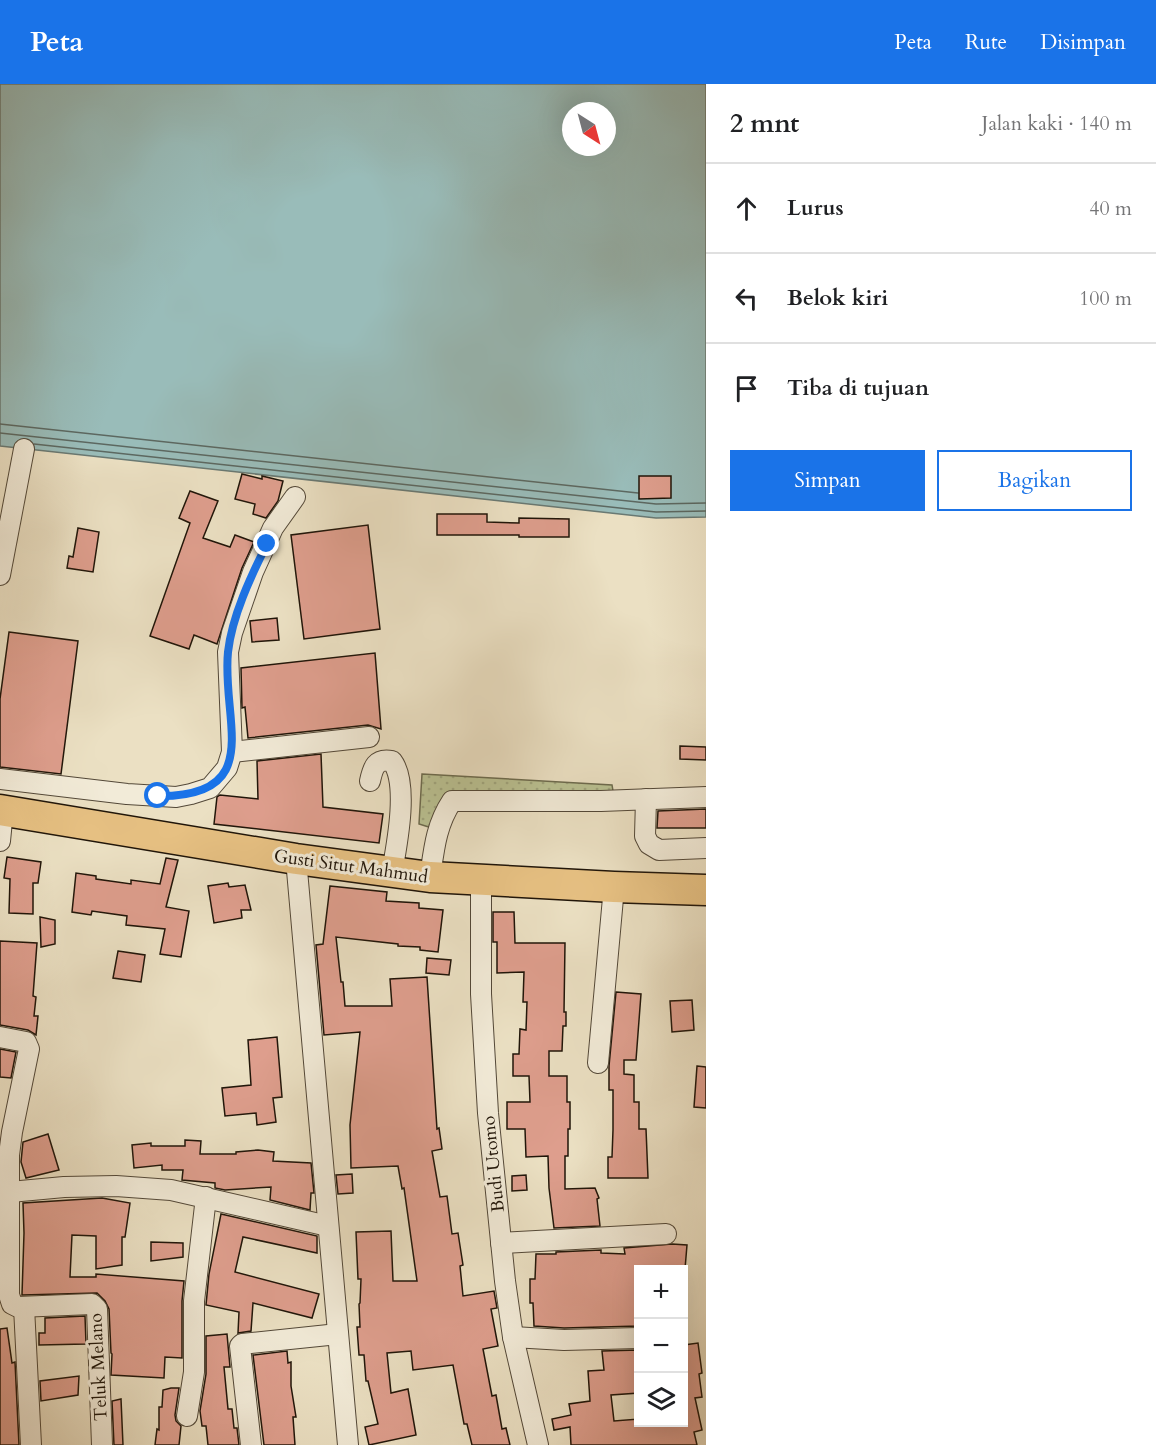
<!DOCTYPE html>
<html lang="id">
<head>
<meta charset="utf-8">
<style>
	:root { --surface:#fff; --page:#f2f2f2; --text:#202124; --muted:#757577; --line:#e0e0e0; --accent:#1a73e8 }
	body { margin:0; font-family:Cardo,serif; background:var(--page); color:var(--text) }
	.controls { position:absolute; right:18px; bottom:18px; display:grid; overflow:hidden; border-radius:0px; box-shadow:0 6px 24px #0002 }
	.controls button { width:54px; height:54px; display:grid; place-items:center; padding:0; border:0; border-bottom:2px solid var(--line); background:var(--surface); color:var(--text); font:30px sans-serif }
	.compass { position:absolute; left:562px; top:18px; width:54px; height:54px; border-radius:50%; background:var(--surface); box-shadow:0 6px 24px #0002; rotate:144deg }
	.stop { position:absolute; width:18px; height:18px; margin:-14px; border:4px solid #1a73e8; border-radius:50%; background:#fff }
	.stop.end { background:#1a73e8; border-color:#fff; box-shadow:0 2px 6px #0008 }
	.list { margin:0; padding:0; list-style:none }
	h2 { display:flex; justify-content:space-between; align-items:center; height:78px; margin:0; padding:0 24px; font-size:26px }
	h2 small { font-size:20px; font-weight:400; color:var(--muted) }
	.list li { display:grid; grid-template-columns:39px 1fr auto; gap:18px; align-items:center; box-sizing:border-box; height:90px; padding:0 24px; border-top:2px solid var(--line) }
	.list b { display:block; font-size:22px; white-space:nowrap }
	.list em { font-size:20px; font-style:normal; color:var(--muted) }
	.actions { display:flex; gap:12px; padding:18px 24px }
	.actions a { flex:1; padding:14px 0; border:2px solid var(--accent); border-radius:0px; text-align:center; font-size:21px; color:var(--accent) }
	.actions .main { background:var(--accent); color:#fff }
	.icon { flex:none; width:33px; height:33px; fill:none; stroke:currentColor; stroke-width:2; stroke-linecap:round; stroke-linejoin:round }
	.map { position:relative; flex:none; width:706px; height:1361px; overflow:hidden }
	header { display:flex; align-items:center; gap:36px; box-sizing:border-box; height:84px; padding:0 30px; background:var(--accent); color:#fff }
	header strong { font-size:28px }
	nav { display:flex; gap:33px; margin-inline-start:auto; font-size:21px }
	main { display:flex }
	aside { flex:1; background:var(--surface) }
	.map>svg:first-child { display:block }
</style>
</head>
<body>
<header>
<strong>Peta</strong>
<nav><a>Peta</a><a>Rute</a><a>Disimpan</a></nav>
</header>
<main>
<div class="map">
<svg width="706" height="1361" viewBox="0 0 706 1361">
	<defs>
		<pattern id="park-dots" width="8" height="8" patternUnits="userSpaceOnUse" patternTransform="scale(1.5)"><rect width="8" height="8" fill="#bac192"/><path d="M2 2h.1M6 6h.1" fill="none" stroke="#a0a57d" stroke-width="1.8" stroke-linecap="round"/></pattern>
	</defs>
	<rect width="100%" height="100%" fill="#ebe0c3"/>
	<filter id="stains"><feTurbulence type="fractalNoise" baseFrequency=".00333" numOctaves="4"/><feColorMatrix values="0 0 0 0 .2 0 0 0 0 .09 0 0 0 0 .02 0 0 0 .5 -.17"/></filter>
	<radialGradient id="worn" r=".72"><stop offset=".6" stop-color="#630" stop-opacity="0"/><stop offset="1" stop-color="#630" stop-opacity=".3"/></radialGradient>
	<path fill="url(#park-dots)" stroke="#6d6b4e" stroke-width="1.5" d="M422 690 612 701 614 713H449L432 744 419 740Z"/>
	<path fill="#99bcb9" stroke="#697973" stroke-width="1.5" fill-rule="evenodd" d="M0 0H706V433L656 434 0 362ZM571 27H607V63H571Z"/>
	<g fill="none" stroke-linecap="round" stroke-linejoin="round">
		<g stroke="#5c6861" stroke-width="1.5">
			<path d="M0 340 638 409"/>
			<path d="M0 349 656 420 706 419"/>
			<path d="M34 360 656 428 706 427"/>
		</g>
	</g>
	<g fill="#de9e8d" stroke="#201509" stroke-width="1.5">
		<path d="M242 390 262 395V392L283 397 278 417 266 434 253 430 255 420 235 415Z"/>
		<path d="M639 392H671V414L639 415Z"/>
		<path d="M190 407 218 417 203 454 230 463 235 451 254 458 242 484 217 560 194 551 189 565 150 552 190 439 179 434Z"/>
		<path d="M437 430H487V438L519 439V434L569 435V453H519V451H437Z"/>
		<path d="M368 441 380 545 304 555 291 451Z"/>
		<path d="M78 444 99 448 93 488 67 484 69 472 73 473Z"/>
		<path d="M277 534 279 556 252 558 250 537Z"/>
		<path d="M9 548 78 557 61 690 0 683V615Z"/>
		<path d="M375 569 381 645 368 641 248 654 245 623 242 624 241 584Z"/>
		<path d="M680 662 706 663V676L680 675Z"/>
		<path d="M321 670 323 723 383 730 379 759 214 740 217 713 220 711 258 715 257 677Z"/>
		<path d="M706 725V744H657L658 727Z"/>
		<path d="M7 773 41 778 38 799H33V830L9 829 10 795 4 794Z"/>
		<path d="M166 774 178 776 166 823 189 827 181 873 160 870 165 845 126 841 127 832 92 827 91 831 72 828 76 789 96 792V795L131 800V796L160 800Z"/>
		<path d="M228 799 229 803 245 801 251 826H241L242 834 214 839 208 802Z"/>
		<path d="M330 802 387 808 386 817 419 819V824L443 826 438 868 420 866V863L398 862V860L336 853 341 898H343L345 922H392L390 895 427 893 437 1045 439 1044 442 1065 432 1067 440 1113 447 1112 452 1150 458 1149 463 1181 460 1182 463 1212 494 1207 497 1224 491 1225 498 1262 483 1265 492 1312 496 1311 502 1345 506 1344 510 1361H472L467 1340H464L453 1281 413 1286 411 1267 387 1269 391 1309 408 1305 416 1351 369 1361 365 1343 378 1340 368 1297H366L364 1271H359L357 1243H360L359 1220 360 1219 361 1195H358L356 1148 391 1147 393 1197H417L404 1104 402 1105 398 1082 351 1084 350 1041 360 948 324 951 316 861 323 860Z"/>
		<path d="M493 828H514L515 859H565L564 928H566V942H563L562 967H549V992H567V1018H570V1045H568V1072H565V1105L595 1104 599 1114 597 1115 600 1142 554 1144 549 1104 548 1072 526 1073 525 1045H507V1018H530L529 992H513V970H519L520 945 526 946 527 918H523L524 888 497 889V858H493Z"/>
		<path d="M40 833 55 836V860L41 863Z"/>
		<path d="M0 857 37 859 33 912 36 913 34 932H38L36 951 28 946 0 941Z"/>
		<path d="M118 867 145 871 141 898 113 894Z"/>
		<path d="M427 874 451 876 449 891 426 889Z"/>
		<path d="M616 908 641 910 636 976H624V990L634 991V1018H639V1045H646L648 1094H608V1073H612L613 1046V1006H609V982Z"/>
		<path d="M692 916 694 946 672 948 670 917Z"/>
		<path d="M277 953 282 1013 273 1014 276 1038 257 1041 256 1029 225 1032 222 1004 251 1001 248 956Z"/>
		<path d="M0 965 16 968 11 994 0 993Z"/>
		<path d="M697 982 706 983V1024L694 1023Z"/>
		<path d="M48 1050 59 1086 26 1094 21 1078 23 1058Z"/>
		<path d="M185 1056 201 1057 200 1070H236V1068L258 1066 274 1068 273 1077 311 1079 314 1109H311L310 1126 270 1116 271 1103 225 1106 215 1104V1099L182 1096 183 1086H162V1081L134 1084 132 1061 151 1059V1062H185Z"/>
		<path d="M352 1090 353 1109 338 1110 336 1091Z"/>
		<path d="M526 1091 527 1106 512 1107V1092Z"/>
		<path d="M102 1114 130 1119 125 1153H122V1181L96 1185V1152L72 1151 70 1193H96V1190L184 1197 182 1217V1274L165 1273 164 1294 111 1291 112 1270 111 1269 109 1225 105 1217 97 1209 22 1211 24 1149 23 1119Z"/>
		<path d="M221 1130 317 1152V1169L243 1153 235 1188 319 1210 312 1234 253 1219 251 1247 238 1249 239 1228 206 1221 209 1190Z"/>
		<path d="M151 1158 183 1159V1173L151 1177Z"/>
		<path d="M672 1160 687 1161 685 1185H639V1242L564 1244 534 1242 533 1219H530V1195H535L536 1170H556V1168L601 1166V1169L625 1170 624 1164Z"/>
		<path d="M85 1232 86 1260 39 1261V1249H45V1234Z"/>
		<path d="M7 1244 12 1279 15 1278 19 1361H0V1245Z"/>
		<path d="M227 1250 230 1283H224L228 1325H232L234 1344H237L239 1361H208L206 1342H202L200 1327 206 1290V1252Z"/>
		<path d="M698 1259 702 1289 699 1290 702 1313 695 1314 702 1346 694 1348 697 1361H571L570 1343 554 1346 552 1335 571 1331 569 1320 590 1317 588 1287 604 1286 602 1267 639 1266V1309L611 1311 614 1337 639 1335V1338H684V1261Z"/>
		<path d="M287 1267 288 1279 291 1278V1302L296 1333H293L295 1361H264L253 1271Z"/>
		<path d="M79 1292 78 1311 41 1317 40 1297Z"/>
		<path d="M171 1304H179L175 1331 176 1337 181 1342 179 1361H155L157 1345 159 1346V1323H162L163 1306Z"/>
		<path d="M121 1315 123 1361H114L112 1317Z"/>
	</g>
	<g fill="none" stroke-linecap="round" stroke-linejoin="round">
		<g stroke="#534838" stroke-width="22">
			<g id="minor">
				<path d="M0 491 24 365"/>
				<path d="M232 668 369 653"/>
				<path d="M0 695 127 710 176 713 191 710 210 704 227 684 232 668 228 568 232 549 253 488 273 444 295 413"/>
				<path d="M370 697C373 683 376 674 392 677 409 699 397 760 392 788"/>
				<path d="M646 715 645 752 649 760 659 766 706 764"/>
				<path d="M0 757 3 726"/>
				<path d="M296 775 348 1361"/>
				<path d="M430 793C434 765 436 741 452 717H601L706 713"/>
				<path d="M481 796V910L488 1029 505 1197 513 1253 538 1361"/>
				<path d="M0 953 26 958 29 965 12 1048 9 1071V1211L12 1220 18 1223 92 1220 97 1225 102 1361"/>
				<path d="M598 979 614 803"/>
				<path d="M10 1108 64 1103 116 1102 171 1106 328 1142"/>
				<path d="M501 1159 666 1150"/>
				<path d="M24 1223 31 1361"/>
				<path d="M513 1253 564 1256 638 1254"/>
				<path d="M187 1332 194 1288V1217L206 1113"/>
				<path d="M251 1361 240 1262 242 1260 338 1250"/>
			</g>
		</g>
		<g stroke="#201509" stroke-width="33">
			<path id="highway" d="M0 726 296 775 430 793 614 803 706 806"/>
		</g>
		<use href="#minor" stroke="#f2ebd8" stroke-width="20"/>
		<use href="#highway" stroke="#e6c082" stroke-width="30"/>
	</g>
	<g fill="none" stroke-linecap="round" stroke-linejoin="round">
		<path stroke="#1a73e8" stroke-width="8" d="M158 712C267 713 221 636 228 568 232 532 251 492 267 460"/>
	</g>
	<g text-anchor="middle" stroke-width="6" stroke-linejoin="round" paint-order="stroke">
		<g font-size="18" fill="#201509" stroke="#f2ebd8">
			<text transform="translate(351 782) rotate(8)" y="6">Gusti Situt Mahmud</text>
			<text transform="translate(493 1080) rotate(-96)" y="6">Budi Utomo</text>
			<text transform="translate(98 1283) rotate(-93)" y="6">Teluk Melano</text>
		</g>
	</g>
	<rect width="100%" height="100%" filter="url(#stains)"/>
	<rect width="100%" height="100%" fill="url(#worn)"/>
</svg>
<div class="controls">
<button>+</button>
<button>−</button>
<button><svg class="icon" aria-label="layers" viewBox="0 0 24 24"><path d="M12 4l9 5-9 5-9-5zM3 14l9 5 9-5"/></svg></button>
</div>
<svg class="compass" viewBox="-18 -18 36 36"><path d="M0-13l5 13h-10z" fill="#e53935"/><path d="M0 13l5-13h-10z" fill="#757577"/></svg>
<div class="stop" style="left:158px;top:712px"></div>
<div class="stop end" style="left:267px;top:460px"></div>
</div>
<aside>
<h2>2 mnt<small>Jalan kaki · 140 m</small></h2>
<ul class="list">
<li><svg class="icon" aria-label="ahead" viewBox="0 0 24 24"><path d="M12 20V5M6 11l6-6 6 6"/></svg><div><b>Lurus</b></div><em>40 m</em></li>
<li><svg class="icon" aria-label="left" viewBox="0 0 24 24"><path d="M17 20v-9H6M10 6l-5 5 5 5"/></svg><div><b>Belok kiri</b></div><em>100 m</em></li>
<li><svg class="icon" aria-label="arrive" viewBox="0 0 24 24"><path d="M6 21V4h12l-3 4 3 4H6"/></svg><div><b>Tiba di tujuan</b></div></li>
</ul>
<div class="actions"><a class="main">Simpan</a><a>Bagikan</a></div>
</aside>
</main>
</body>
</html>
